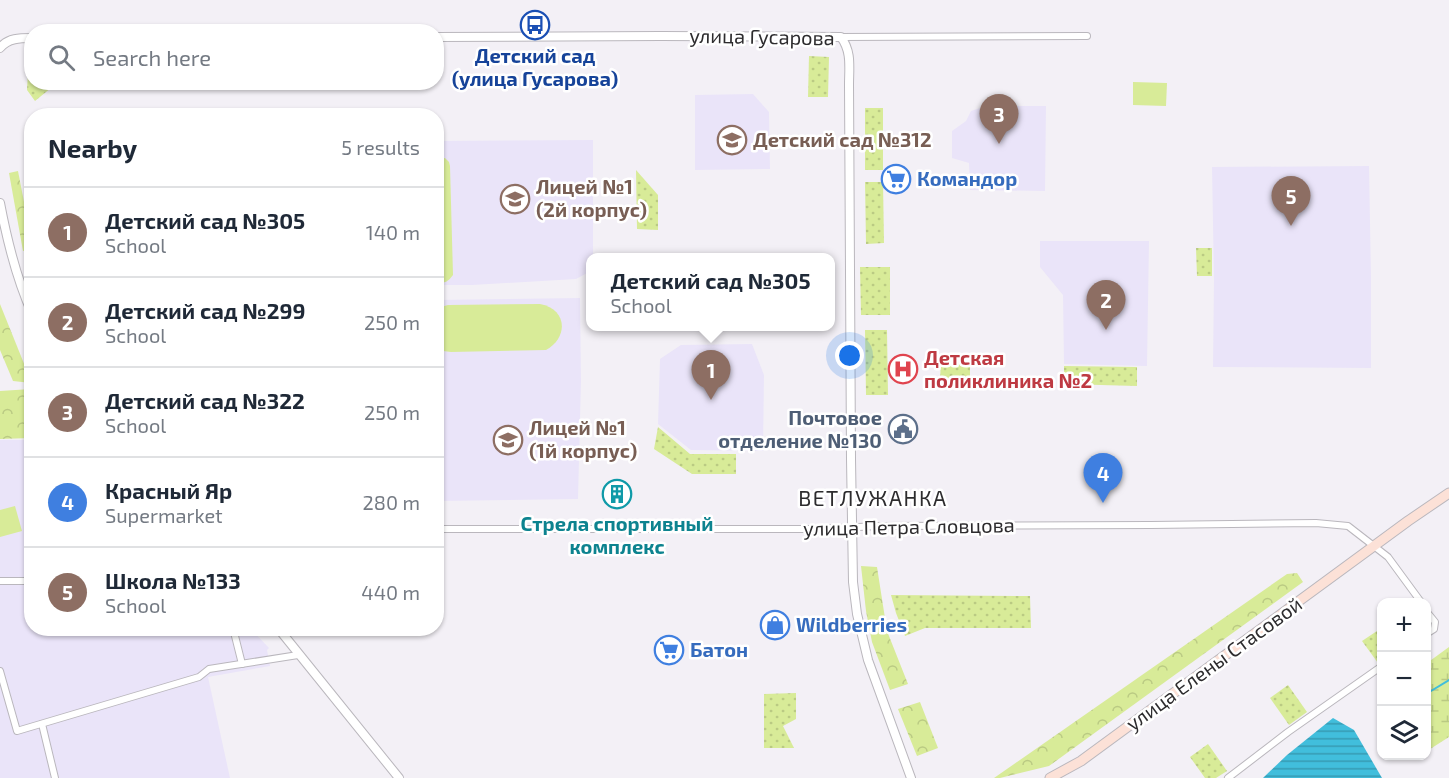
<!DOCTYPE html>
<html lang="en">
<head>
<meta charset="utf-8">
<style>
	:root { --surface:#fff; --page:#f2f2f3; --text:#1f2937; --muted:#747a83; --line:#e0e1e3; --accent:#c03b7f }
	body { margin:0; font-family:"Exo 2",sans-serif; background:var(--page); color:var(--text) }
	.controls { position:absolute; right:18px; bottom:18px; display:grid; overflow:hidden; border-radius:12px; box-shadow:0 2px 4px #0004 }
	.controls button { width:54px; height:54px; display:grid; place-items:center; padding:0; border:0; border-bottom:2px solid var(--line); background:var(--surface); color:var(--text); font:30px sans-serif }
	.you { position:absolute; left:850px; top:356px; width:21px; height:21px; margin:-15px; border:4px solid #fff; border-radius:50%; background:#1a73e8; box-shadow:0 0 0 9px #1a73e833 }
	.badge { display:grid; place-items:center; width:39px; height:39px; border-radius:50%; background:var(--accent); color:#fff; font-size:20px; font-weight:700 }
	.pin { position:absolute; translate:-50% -50px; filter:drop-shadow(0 2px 3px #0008) }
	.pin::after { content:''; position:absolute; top:32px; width:21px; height:18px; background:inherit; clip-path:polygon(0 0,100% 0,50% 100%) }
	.popup { position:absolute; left:586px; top:253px; width:249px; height:78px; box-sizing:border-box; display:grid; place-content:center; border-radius:12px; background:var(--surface); filter:drop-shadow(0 2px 4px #0005); font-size:20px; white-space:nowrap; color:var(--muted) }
	.popup b { font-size:22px; color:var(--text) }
	.popup::after { content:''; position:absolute; left:50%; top:100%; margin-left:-12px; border:12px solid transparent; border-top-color:var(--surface) }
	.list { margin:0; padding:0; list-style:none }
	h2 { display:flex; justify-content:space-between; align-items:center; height:78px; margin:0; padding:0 24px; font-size:26px }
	h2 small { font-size:20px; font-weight:400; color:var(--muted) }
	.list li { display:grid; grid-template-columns:39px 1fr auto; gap:18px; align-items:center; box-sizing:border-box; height:90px; padding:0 24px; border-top:2px solid var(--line) }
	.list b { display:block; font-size:22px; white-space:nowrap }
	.list p { margin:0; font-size:20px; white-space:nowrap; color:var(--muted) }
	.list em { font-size:20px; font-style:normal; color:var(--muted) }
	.icon { flex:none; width:33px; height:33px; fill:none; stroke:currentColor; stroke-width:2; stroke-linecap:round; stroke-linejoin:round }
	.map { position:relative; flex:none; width:1449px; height:778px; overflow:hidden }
	.search { position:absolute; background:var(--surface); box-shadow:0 2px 4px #0004; left:24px; top:24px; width:420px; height:66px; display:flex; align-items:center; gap:15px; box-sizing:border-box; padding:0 21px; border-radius:24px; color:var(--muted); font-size:22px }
	.panel { position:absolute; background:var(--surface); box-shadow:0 2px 4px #0004; left:24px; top:108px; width:420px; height:528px; border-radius:24px }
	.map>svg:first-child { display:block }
</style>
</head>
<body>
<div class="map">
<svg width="1449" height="778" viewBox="0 0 1449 778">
	<defs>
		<pattern id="green-dots" width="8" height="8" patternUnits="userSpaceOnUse" patternTransform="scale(1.5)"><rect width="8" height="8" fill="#d8eb98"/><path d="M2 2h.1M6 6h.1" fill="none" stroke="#baca83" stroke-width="1.8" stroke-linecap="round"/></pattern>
		<pattern id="forest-crowns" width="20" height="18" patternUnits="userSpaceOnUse" patternTransform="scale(1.5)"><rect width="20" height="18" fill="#d8eb98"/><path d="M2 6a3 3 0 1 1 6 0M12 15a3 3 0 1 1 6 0" fill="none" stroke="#baca83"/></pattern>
		<pattern id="wetland-marsh" width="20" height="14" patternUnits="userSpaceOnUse" patternTransform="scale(1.5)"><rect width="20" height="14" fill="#d8eb98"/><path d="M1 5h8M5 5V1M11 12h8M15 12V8" fill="none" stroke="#baca83"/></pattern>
		<pattern id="water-rules" width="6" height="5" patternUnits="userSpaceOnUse" patternTransform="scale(1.5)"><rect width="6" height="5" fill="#41bedc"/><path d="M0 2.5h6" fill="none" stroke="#379bb3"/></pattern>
	</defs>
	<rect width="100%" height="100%" fill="#f3f0f6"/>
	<g fill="#eae4f9">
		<path d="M753 94 769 112 770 169 695 170V95Z"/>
		<path d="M986 106H1046L1045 191 970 190 969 163 952 158V131L966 121 971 111Z"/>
		<path d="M593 140V257L591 258V271L576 279 472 285H437V141Z"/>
		<path d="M1369 166 1371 277V368L1213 367 1214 279 1212 167Z"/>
		<path d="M1040 241H1149L1147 366 1064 364 1063 295 1040 267Z"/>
		<path d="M580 298 581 381 578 499 437 501 436 300Z"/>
		<path d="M752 344 764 375 763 451 691 450 658 424 660 359 681 345Z"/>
		<path d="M0 440H31L32 628 251 629 269 648 267 650 270 666 208 677 230 778H0Z"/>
	</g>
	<g fill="url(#green-dots)">
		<path d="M29 54H31L32 82 57 83 35 101 27 90Z"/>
		<path d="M809 56 829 57 828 97H808Z"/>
		<rect x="865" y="108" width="18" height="62"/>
		<path d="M636 170 658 195V230L637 229Z"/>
		<path d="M865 182H883L884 243 866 244Z"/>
		<path d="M1196 248H1212V276H1197Z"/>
		<path d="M860 267H890V315H861Z"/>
		<path d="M865 330H887L888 395H866Z"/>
		<path d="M941 359 970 360V382L940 381Z"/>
		<path d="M1064 366 1137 367V386L1064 384Z"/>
		<path d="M658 427 690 454H736V474H692L654 449Z"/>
		<path d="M891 595 1030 596 1031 628H925L905 636 896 613Z"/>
		<path d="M1380 629 1381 631V660L1378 663 1362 641Z"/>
		<path d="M1288 685 1307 712 1289 725 1270 698Z"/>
		<path d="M796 693V719L783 726 794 748H764V694Z"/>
		<path d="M1208 744 1227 771 1216 778H1205L1190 757Z"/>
	</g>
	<g fill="url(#forest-crowns)">
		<path d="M18 171 31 238V250L23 251 9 173Z"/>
		<path d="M0 304 31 381V383L13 381 0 350Z"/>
		<path d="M31 389V438L0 439V391Z"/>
		<path d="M861 566 877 567 887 631 908 684 890 690 872 642 866 611Z"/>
		<path d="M1297 573 1303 582 1049 766 1000 778H994L1287 574Z"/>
		<path d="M920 702 938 748 917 756 898 709Z"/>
	</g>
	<path fill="url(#wetland-marsh)" d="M1449 647V737L1427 751V663Z"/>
	<g fill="#d8eb98">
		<path d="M1133 82 1167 83 1166 106 1133 105Z"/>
		<path d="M445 158 449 162 450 166 453 275C448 282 445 283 437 283V159Z"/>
		<path d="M540 304C567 309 569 337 546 350L451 352 443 351 437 347V310L441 307 448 305Z"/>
		<path d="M15 506 22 531 0 537V510Z"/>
	</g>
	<path fill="url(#water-rules)" d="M1333 718 1354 730 1382 778H1263L1287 755Z"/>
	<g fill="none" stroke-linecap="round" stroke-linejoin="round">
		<path stroke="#41bedc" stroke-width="2" d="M1426 694 1449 680"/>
		<g stroke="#bab7bd" stroke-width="8">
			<g id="minor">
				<path d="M841 37 1087 36"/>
				<path d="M436 529H816L879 526 1151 525 1316 523 1348 526 1388 557 1421 602"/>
				<path d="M0 581H32"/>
				<path d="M1426 611 1435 622 1434 629 1426 634"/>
				<path d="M233 628 242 664"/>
				<path d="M0 671 17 731 199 677 209 669 298 655"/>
				<path d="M42 724 55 778"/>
				<path d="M1228 778 1288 732 1382 666"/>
			</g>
		</g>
		<g stroke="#bab7bd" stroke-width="10">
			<g id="tertiary">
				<path d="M436 37 661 36 841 37C852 52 849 67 849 85L851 459 853 582 857 614 868 660 911 778"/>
				<path d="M0 48C8 38 20 38 32 38"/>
				<path d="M0 203C7 240 16 278 32 313"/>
				<path d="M278 628 399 778"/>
			</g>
		</g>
		<g stroke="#bab7bd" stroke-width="11">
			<path id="secondary" d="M1050 778 1081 761 1408 521 1449 493"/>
		</g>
		<use href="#minor" stroke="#fff" stroke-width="6"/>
		<use href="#tertiary" stroke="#fff" stroke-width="8"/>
		<use href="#secondary" stroke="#fce1d7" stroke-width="9"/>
	</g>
	<defs>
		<g id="bus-ring" transform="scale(1.5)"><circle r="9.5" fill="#fff" stroke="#1a4fb4" stroke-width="1.5"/><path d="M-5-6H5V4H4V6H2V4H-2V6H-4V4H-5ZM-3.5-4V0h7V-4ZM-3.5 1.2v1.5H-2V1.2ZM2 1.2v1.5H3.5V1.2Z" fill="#1a4fb4"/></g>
		<g id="school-ring" transform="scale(1.5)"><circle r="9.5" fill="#fff" stroke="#8d6e63" stroke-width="1.5"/><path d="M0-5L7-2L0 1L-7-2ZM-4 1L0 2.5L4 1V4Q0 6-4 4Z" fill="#8d6e63"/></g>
		<g id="supermarket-ring" transform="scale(1.5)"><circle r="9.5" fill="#fff" stroke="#3f7fe0" stroke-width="1.5"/><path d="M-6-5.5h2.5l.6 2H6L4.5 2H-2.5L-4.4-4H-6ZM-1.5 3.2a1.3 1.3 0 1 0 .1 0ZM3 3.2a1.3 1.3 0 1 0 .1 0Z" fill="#3f7fe0"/></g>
		<g id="hospital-ring" transform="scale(1.5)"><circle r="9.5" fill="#fff" stroke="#e0444e" stroke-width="1.5"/><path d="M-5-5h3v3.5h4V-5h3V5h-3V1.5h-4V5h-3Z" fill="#e0444e"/></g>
		<g id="civic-ring" transform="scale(1.5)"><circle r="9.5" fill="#fff" stroke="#5c6f8a" stroke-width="1.5"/><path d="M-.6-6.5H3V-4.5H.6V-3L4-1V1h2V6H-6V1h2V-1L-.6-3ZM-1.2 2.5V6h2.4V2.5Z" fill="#5c6f8a"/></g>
		<g id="building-ring" transform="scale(1.5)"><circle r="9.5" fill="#fff" stroke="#0f9aa8" stroke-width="1.5"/><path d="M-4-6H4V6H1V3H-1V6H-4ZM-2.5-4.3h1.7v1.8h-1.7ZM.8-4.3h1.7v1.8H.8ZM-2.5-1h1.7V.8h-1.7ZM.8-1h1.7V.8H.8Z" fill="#0f9aa8"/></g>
		<g id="shop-ring" transform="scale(1.5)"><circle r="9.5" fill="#fff" stroke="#3f7fe0" stroke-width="1.5"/><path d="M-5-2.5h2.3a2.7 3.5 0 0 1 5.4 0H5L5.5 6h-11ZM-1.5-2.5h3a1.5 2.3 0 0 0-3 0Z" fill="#3f7fe0"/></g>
	</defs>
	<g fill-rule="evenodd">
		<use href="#bus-ring" x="535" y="25"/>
		<use href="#school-ring" x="732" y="140"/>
		<use href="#supermarket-ring" x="896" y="179"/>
		<use href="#school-ring" x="515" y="199"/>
		<use href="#hospital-ring" x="903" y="369"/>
		<use href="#civic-ring" x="903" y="429"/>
		<use href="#school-ring" x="508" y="440"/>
		<use href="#building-ring" x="617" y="494"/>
		<use href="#shop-ring" x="775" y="625"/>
		<use href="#supermarket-ring" x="669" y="650"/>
	</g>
	<g text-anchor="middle" stroke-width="5" stroke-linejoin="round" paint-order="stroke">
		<g font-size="20" fill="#2d2c2e" stroke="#fff">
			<text transform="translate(762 37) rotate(1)" y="7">улица Гусарова</text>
			<text transform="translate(909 527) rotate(-1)" y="7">улица Петра Словцова</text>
			<text transform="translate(1214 664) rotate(-36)" y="7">улица Елены Стасовой</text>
		</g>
		<g font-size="20" font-weight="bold" fill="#164399" stroke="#fff">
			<text x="535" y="63">Детский сад<tspan x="535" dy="23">(улица Гусарова)</tspan></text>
		</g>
		<g font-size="20" font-weight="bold" fill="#785e54" stroke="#fff" text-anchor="start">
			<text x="753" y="147">Детский сад №312</text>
			<text x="536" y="194">Лицей №1<tspan x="536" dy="23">(2й корпус)</tspan></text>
			<text x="529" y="435">Лицей №1<tspan x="529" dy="23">(1й корпус)</tspan></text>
		</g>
		<g font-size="20" font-weight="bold" fill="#366cbe" stroke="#fff" text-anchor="start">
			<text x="917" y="186">Командор</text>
			<text x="796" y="632">Wildberries</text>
			<text x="690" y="657">Батон</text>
		</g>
		<g font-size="20" font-weight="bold" fill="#be3a42" stroke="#fff" text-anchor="start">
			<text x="924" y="365">Детская<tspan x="924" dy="23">поликлиника №2</tspan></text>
		</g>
		<g font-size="20" font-weight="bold" fill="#4e5e75" stroke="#fff" text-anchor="end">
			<text x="882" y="425">Почтовое<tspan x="882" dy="23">отделение №130</tspan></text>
		</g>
		<g font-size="20" font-weight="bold" fill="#0d838f" stroke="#fff">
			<text x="617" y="531">Стрела спортивный<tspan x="617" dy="23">комплекс</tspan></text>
		</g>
		<g font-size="21" letter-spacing="1.5" fill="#2d2c2e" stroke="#fff">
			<text x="873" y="506">ВЕТЛУЖАНКА</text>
		</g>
	</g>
</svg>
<div class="controls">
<button>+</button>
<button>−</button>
<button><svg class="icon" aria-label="layers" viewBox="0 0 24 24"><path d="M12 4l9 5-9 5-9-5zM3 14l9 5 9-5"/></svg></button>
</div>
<div class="you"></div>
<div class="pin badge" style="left:711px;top:400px;background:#8d6e63">1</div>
<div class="popup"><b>Детский сад №305</b>School</div>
<div class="pin badge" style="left:1106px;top:330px;background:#8d6e63">2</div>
<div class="pin badge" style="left:999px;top:144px;background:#8d6e63">3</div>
<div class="pin badge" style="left:1103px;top:503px;background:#3f7fe0">4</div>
<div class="pin badge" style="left:1291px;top:226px;background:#8d6e63">5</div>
<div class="search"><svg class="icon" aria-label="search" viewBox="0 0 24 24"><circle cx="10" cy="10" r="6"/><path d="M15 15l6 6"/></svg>Search here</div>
<section class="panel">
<h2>Nearby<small>5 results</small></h2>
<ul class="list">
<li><span class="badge" style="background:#8d6e63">1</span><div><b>Детский сад №305</b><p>School</p></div><em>140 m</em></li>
<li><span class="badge" style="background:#8d6e63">2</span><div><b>Детский сад №299</b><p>School</p></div><em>250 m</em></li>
<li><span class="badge" style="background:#8d6e63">3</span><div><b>Детский сад №322</b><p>School</p></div><em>250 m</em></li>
<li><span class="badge" style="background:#3f7fe0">4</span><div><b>Красный Яр</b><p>Supermarket</p></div><em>280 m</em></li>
<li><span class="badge" style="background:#8d6e63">5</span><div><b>Школа №133</b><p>School</p></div><em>440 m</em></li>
</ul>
</section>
</div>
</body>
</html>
